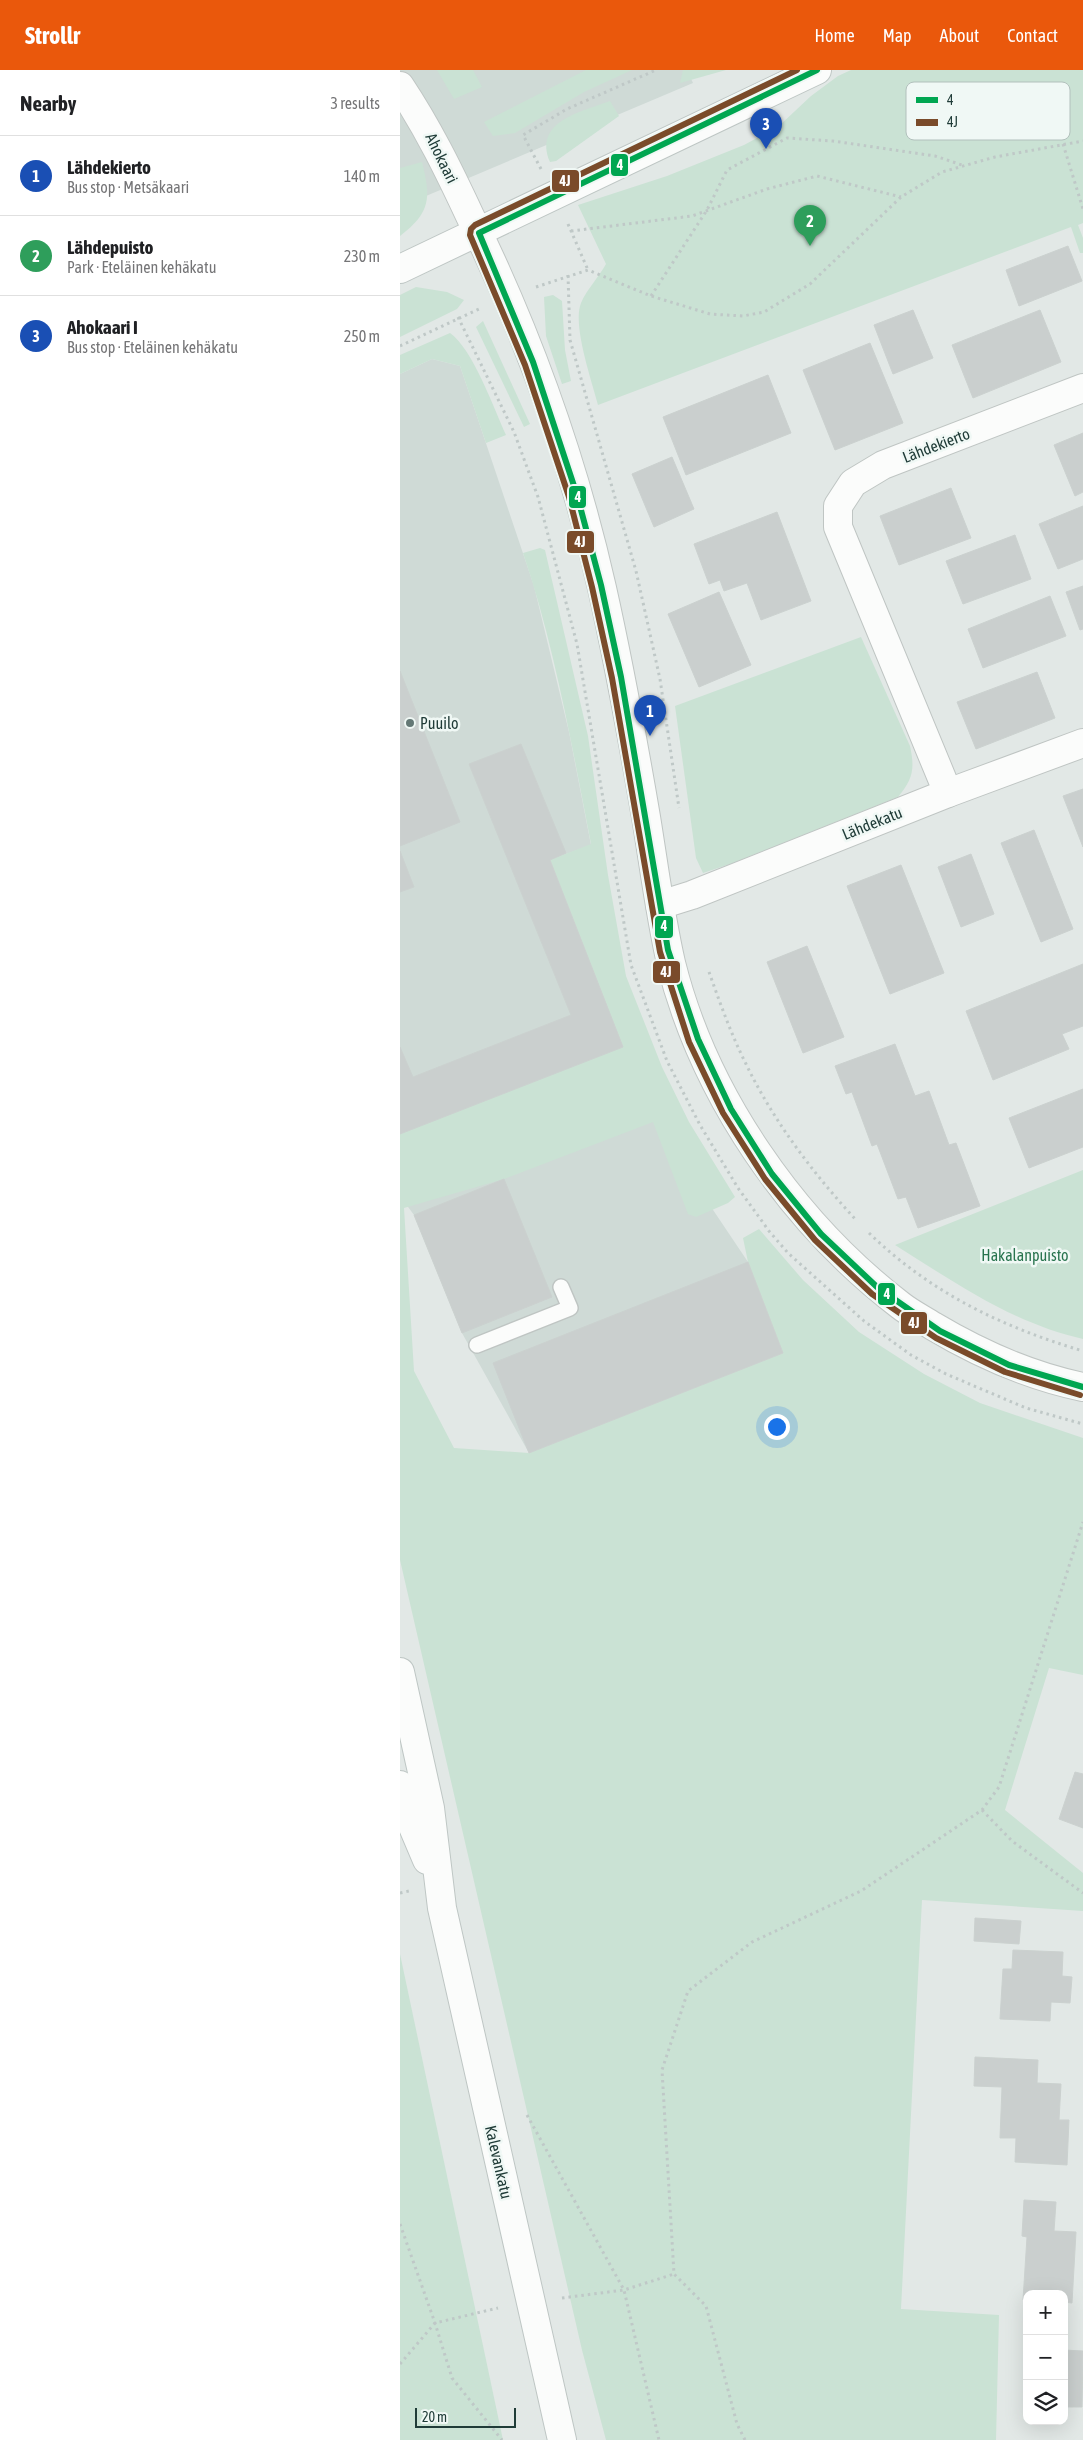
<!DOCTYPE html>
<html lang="en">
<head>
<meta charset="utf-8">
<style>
	:root { --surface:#fff; --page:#f2f2f2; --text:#202124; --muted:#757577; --line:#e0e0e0; --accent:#ea580c }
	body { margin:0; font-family:"Asap Condensed",sans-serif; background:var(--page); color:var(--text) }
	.controls { position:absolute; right:15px; bottom:15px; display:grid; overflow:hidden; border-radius:10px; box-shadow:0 5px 20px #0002 }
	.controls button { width:45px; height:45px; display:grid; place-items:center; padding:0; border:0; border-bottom:1px solid var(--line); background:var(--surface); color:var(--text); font:25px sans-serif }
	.scale { position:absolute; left:15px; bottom:12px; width:101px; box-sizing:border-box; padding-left:5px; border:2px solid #203c38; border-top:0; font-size:14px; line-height:18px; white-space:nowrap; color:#203c38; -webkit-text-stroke:4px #f0f8f5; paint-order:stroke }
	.you { position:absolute; left:376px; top:1356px; width:18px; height:18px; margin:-12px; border:4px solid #fff; border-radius:50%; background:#1a73e8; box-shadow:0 0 0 8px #1a73e833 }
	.badge { display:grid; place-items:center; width:32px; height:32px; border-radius:50%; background:var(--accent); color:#fff; font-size:16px; font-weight:700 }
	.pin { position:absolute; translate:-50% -41px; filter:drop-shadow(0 1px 2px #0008) }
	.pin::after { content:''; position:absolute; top:26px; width:18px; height:15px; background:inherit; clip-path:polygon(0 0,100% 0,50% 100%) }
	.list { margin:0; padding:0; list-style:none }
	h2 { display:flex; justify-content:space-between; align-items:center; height:65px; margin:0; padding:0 20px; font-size:21px }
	h2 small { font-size:16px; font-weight:400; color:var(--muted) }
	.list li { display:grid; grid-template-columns:32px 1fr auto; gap:15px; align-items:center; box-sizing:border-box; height:80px; padding:0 20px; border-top:1px solid var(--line) }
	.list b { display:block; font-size:19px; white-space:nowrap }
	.list p { margin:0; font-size:16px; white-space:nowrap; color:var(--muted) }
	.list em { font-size:16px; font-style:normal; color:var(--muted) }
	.icon { flex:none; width:28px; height:28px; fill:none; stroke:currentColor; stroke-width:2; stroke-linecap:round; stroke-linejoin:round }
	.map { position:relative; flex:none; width:683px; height:2370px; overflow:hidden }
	header { display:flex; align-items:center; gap:30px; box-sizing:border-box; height:70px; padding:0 25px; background:var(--accent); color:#fff }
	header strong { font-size:24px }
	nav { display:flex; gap:28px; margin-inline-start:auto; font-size:18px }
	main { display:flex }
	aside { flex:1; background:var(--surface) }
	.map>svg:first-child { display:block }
</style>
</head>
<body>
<header>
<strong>Strollr</strong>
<nav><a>Home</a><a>Map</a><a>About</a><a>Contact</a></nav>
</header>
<main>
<aside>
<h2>Nearby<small>3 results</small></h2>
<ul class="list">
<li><span class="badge" style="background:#1a4fb4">1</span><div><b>Lähdekierto</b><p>Bus stop · Metsäkaari</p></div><em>140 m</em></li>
<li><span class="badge" style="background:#2e9e5b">2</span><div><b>Lähdepuisto</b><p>Park · Eteläinen kehäkatu</p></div><em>230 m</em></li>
<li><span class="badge" style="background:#1a4fb4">3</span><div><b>Ahokaari I</b><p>Bus stop · Eteläinen kehäkatu</p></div><em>250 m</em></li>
</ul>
</aside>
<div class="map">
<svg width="683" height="2370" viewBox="0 0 683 2370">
	<rect width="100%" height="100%" fill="#e2e8e6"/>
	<g fill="#cfdad6">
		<path d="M0 0H287L293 13 0 137Z"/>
		<path d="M32 289 60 296 134 516 169 662 191 775 150 790 254 1052 348 1192 383 1283 129 1383 62 1263 14 1145 0 1126V304Z"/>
	</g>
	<g fill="#cae2d4">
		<path d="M37 0H73L82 17 54 29Z"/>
		<path d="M186 0H232L184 22 115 63 93 66 84 52Z"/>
		<path d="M283 0H326L280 13Z"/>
		<path d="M451 0H683V153L678 155 683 168V183H680L671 157 198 335C192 311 172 255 181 233 187 219 199 207 206 194L178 135 267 106 344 75 379 56 411 26 438 6Z"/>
		<path d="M210 31 219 46 156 91 150 92C133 51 181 42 210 31Z"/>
		<path d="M22 92C31 128 31 142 0 166V98Z"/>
		<path d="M16 217 47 222 64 230 57 239 0 267V225Z"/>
		<path d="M153 225 162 231 165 280 171 311 162 314 146 266 144 227Z"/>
		<path d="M83 251 130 354 124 357 76 257Z"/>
		<path d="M50 263C73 279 94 339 106 365L86 373 60 296 32 289 0 304V285Z"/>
		<path d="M140 478 145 480 188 666 208 805 226 906 262 997 289 1052 335 1127 328 1133 296 1147 288 1144 253 1052 104 1109 4 1138 14 1301 54 1378 129 1383 383 1283 348 1192 343 1168 359 1159 403 1210 459 1262 524 1304 580 1333 683 1368V1605L649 1598 605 1740 683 1803V1841L522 1830 501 2239 599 2245 596 2370H206L182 2280 0 1490V1064L223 976 150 790 191 774C172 677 155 577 123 483Z"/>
		<path d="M461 567 510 676C515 699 513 709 498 727L333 793 303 803 296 788 275 636Z"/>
		<path d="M683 1100V1269C614 1254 554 1212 495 1175Z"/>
		<path d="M0 1884 103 2370H0Z"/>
	</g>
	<g fill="#cacfce" stroke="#cbd1cf">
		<path d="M668 176 682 211 619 236 606 200Z"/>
		<path d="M513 240 533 288 493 304 474 255Z"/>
		<path d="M640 240 661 292 573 328 552 275Z"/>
		<path d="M470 273 503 353 435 380 403 300Z"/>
		<path d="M368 305 391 363 286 405 263 347Z"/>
		<path d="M683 363V422L675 426 654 375Z"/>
		<path d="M272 387 294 439 254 457 232 404Z"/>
		<path d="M551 418 571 468 499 495 480 446Z"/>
		<path d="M683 436V489L658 499 639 454Z"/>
		<path d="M377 442 411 531 361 550 347 513 324 521 320 510 309 514 294 474Z"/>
		<path d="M615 465 631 509 563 534 546 491Z"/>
		<path d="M683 516V559L680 560 666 522Z"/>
		<path d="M319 522 351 595 299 617 268 544Z"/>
		<path d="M650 526 666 566 583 598 568 559Z"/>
		<path d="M0 601 60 752 0 776Z"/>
		<path d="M637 602 655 648 576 679 557 632Z"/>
		<path d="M121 674 166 783 150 790 223 977 0 1064V977L13 1007 171 945 69 694Z"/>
		<path d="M683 719V777L663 726Z"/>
		<path d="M634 760 673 859 641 872 601 773Z"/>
		<path d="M0 781 14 817 0 822Z"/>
		<path d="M571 784 594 844 561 857 538 797Z"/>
		<path d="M501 795 544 903 490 924 447 816Z"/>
		<path d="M407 876 444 967 403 983 367 892Z"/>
		<path d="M683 894V956L662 964 669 979 593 1010 566 941Z"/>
		<path d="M495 974 515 1026 529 1021 549 1075 556 1073 580 1136 518 1158 506 1127 498 1129 477 1074 472 1076 452 1022 446 1024 435 996Z"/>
		<path d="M683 1019V1077L629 1098 609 1048Z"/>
		<path d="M104 1109 152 1227 62 1263 14 1145Z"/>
		<path d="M348 1192 383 1283 129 1383 93 1293Z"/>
		<path d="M675 1702 683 1704V1758L659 1749Z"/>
		<path d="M575 1848 621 1851 619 1874 574 1871Z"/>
		<path d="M613 1880 663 1882 662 1906 672 1907 670 1933 651 1932 650 1951 600 1949 603 1899H612Z"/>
		<path d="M575 1987 638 1990 637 2013 661 2014 659 2050H669L667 2095 615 2092 616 2068H600L602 2017 574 2016Z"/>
		<path d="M624 2130 656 2132 654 2161 676 2162 672 2233 664 2232V2224H627V2230H623L627 2167 622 2166Z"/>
		<path d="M664 2280 683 2281 682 2337H664Z"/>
	</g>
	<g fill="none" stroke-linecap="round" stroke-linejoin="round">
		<g stroke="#bfc5c3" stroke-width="18">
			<path id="lane" d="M77 1275 170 1238 161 1217"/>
		</g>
		<g stroke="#bfc5c3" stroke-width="30">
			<g id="street">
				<path d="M0 16C28 58 49 101 70 146 128 264 173 390 202 518 219 594 233 671 246 747 254 796 260 845 271 893 304 1025 392 1152 500 1235 510 1243 522 1249 533 1256 580 1284 630 1306 683 1317"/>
				<path d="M548 723 438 457V436L453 413 483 395 683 318"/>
				<path d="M260 835 292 825 548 723 683 673"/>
			</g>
		</g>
		<g stroke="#bec6c4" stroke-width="30">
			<g id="secondary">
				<path d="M0 199 417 0"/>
				<path d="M0 1602 30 1738 42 1838 162 2370"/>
				<path d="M0 1715 7 1743 27 1790"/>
			</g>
		</g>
		<g stroke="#bfc8c7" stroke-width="3" stroke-dasharray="2.5 4" stroke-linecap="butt">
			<path d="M663 74 683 139"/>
			<path d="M141 99 123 65 167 39 256 0"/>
			<path d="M168 154 188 200"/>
			<path d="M171 161 292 146 367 119 417 106 501 127"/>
			<path d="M168 205 170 270 236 501 260 609 279 738"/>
			<path d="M136 217 188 200 251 226 310 244 343 246 364 242 410 214 501 127 542 102 595 87 683 71"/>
			<path d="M251 226 307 140 327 100 387 68 433 71 535 86 565 96"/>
			<path d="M58 247 114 362 138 427 177 574 231 895 267 991 300 1055 338 1118 369 1161 388 1183 464 1251 511 1285 546 1304 626 1338 683 1354"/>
			<path d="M0 276 79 239"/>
			<path d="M309 902C320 933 331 964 346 994 374 1052 413 1103 456 1150"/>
			<path d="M469 1163C531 1223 602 1257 683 1281"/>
			<path d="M582 1740 612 1771 683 1823"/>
			<path d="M0 1823 9 1821"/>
			<path d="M127 2045 224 2220 259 2370"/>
			<path d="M0 2154 35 2253 52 2308 102 2370"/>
			<path d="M162 2228 224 2220 274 2204"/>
			<path d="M0 2294 35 2253 98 2238"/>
			<path d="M345 2370 337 2354 306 2236 274 2204 262 2000 288 1921 352 1872 461 1821 582 1740 599 1717 683 1452"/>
		</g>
		<use href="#lane" stroke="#fbfcfb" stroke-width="15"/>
		<use href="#street" stroke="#fbfcfb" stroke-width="28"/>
		<use href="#secondary" stroke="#fbfcfb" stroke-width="28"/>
		<g stroke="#f0f8f5" stroke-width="10">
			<path id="bus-1" d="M417 0 79 163 133 292 177 425 201 515 221 607 268 880 298 969 331 1039 372 1104 421 1164 477 1217 540 1261 609 1295 683 1317"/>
		</g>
		<g stroke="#f0f8f5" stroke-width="10">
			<path id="bus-2" d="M397 0 75 155 71 159 70 165 125 295 169 427 192 517 212 608 260 882 289 972 323 1043 365 1109 415 1170 472 1224 536 1268 605 1302 680 1325"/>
		</g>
		<use href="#bus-1" stroke="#00a651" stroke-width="6"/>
		<use href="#bus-2" stroke="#7a4b2a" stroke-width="6"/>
	</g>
	<circle fill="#647875" stroke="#f0f8f5" stroke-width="2" cx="10" cy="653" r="5"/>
	<g text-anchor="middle" stroke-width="5" stroke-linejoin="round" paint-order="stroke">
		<g font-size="16" fill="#203c38" stroke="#f0f8f5">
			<text transform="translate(42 88) rotate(64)" y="6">Ahokaari</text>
			<text transform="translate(536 375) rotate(-21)" y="6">Lähdekierto</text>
			<text transform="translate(472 753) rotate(-22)" y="6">Lähdekatu</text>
			<text transform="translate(99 2092) rotate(77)" y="6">Kalevankatu</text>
		</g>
		<g font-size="16" fill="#203c38" stroke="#f0f8f5" text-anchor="start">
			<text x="20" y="659">Puuilo</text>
		</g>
		<g font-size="16" fill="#29744f" stroke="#f0f8f5">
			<text x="625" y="1191">Hakalanpuisto</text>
		</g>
	</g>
	<rect x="506" y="12" width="164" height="58" rx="8" fill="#f0f8f5" stroke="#b2c0bc" stroke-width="1"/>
	<rect x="516" y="27" width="22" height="6" fill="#00a651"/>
	<rect x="516" y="49" width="22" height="7" fill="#7a4b2a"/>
	<g font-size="14" fill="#203c38">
		<text x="547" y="35">4</text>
		<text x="547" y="57">4J</text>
	</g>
	<g stroke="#f0f8f5" stroke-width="2">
		<rect x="210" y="83" width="19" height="24" rx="5" fill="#00a651"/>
		<rect x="151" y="99" width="29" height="24" rx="5" fill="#7a4b2a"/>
		<rect x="168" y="415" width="19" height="24" rx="5" fill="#00a651"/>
		<rect x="166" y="460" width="29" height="24" rx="5" fill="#7a4b2a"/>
		<rect x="254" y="845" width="20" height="24" rx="5" fill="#00a651"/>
		<rect x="252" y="890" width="29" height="24" rx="5" fill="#7a4b2a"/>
		<rect x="477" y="1212" width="19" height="24" rx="5" fill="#00a651"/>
		<rect x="500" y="1241" width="28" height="24" rx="5" fill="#7a4b2a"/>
	</g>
	<g font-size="14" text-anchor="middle" font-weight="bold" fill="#fff">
		<text x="220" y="100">4</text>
		<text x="165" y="116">4J</text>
		<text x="178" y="432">4</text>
		<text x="180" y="477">4J</text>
		<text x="264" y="861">4</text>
		<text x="266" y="907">4J</text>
		<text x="487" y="1229">4</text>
		<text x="514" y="1258">4J</text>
	</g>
</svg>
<div class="controls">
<button>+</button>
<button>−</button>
<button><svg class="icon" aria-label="layers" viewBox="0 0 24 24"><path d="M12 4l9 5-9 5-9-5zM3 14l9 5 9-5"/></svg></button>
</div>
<div class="scale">20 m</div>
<div class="you"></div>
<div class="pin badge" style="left:250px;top:666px;background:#1a4fb4">1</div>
<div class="pin badge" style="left:410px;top:176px;background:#2e9e5b">2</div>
<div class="pin badge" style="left:366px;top:79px;background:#1a4fb4">3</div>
</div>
</main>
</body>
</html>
